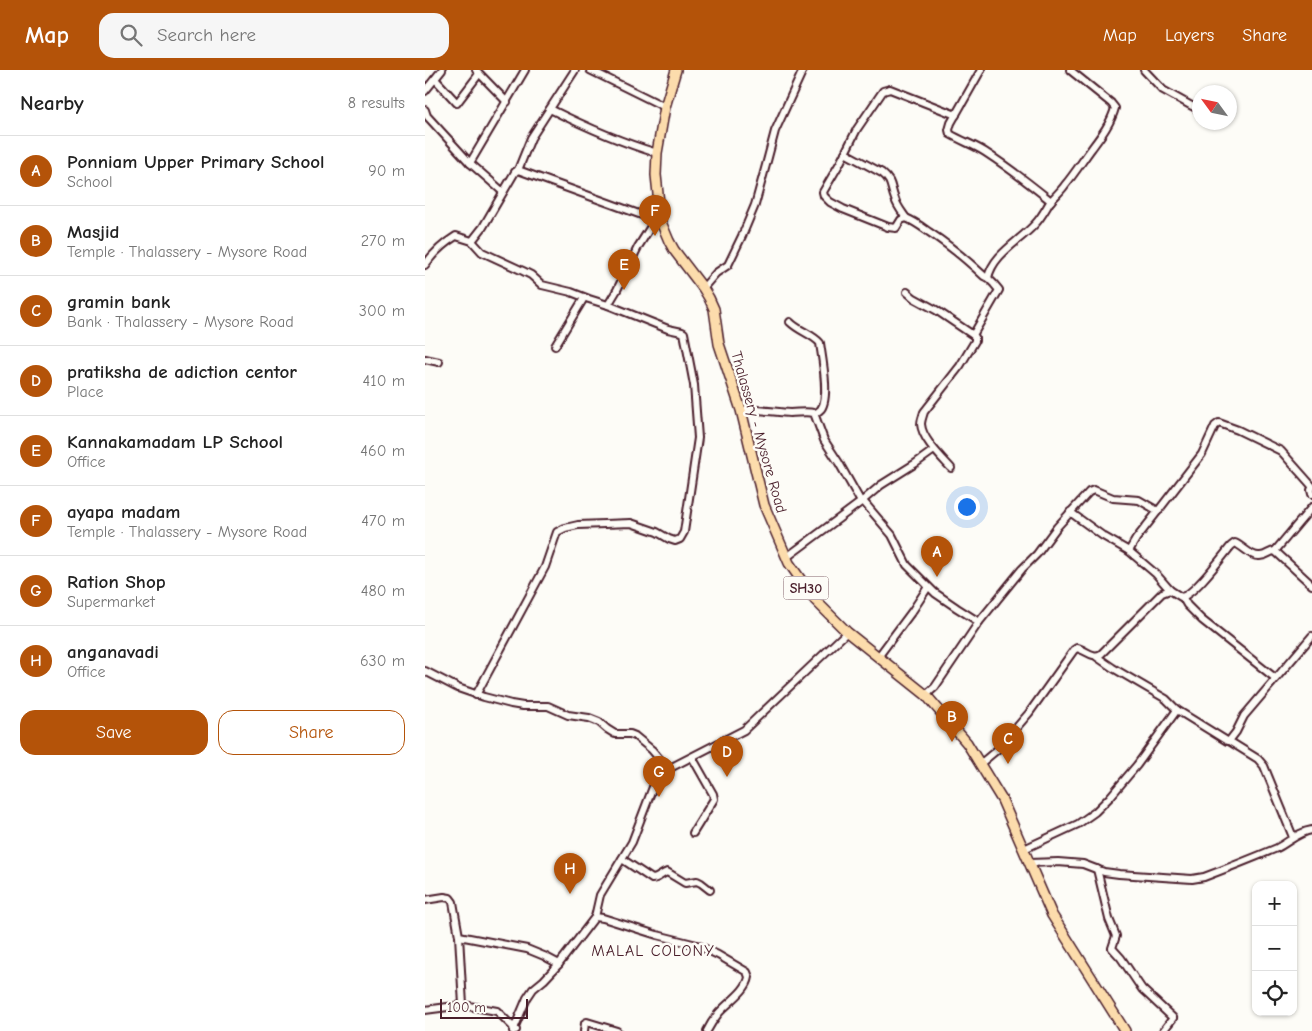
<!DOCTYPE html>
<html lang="en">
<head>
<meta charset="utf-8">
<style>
	:root { --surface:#fff; --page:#f6f6f6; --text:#222; --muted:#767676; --line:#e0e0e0; --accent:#b45309 }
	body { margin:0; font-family:"Comic Neue",sans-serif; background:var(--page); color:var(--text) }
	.controls { position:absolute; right:15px; bottom:15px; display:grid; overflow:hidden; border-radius:10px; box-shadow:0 1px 4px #0004 }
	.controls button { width:45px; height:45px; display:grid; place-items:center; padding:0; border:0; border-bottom:1px solid var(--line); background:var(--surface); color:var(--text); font:25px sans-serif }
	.compass { position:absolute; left:767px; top:15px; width:45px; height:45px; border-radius:50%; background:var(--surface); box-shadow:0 1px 4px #0004; rotate:303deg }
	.scale { position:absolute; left:15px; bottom:12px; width:88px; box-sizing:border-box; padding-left:5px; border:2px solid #4a1f2b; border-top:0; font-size:14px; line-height:18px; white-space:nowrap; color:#4a1f2b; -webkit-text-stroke:4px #fdfcf7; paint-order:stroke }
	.you { position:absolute; left:541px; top:436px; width:18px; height:18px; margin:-12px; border:4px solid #fff; border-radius:50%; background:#1a73e8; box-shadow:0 0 0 8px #1a73e833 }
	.badge { display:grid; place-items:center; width:32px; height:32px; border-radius:50%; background:var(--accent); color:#fff; font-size:16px; font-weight:700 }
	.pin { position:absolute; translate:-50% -41px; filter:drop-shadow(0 1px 2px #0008) }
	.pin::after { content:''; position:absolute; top:26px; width:18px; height:15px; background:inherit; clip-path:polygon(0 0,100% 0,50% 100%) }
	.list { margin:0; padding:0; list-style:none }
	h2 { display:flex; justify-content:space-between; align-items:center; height:65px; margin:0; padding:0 20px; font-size:21px }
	h2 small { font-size:16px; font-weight:400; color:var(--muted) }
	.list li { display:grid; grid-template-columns:32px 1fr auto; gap:15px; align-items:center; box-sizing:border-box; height:70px; padding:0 20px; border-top:1px solid var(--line) }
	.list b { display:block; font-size:19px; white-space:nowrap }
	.list p { margin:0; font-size:16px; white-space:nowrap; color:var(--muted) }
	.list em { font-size:16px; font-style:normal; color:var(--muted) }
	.actions { display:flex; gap:10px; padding:15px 20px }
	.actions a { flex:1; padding:11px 0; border:1px solid var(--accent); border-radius:15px; text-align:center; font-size:18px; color:var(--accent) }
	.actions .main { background:var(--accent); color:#fff }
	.icon { flex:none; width:28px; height:28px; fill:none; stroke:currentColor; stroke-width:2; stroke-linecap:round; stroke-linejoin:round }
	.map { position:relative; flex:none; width:887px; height:961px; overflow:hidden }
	header { display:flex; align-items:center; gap:30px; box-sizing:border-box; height:70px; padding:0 25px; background:var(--accent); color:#fff }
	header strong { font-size:24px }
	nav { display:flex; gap:28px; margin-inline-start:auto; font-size:18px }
	.search { width:350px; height:45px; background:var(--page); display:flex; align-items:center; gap:12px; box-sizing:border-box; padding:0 18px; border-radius:15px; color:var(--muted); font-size:19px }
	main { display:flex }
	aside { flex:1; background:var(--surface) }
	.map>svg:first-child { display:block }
</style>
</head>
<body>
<header>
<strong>Map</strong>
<div class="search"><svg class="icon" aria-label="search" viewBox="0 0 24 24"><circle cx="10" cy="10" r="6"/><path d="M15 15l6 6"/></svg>Search here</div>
<nav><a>Map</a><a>Layers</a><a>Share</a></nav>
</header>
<main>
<aside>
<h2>Nearby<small>8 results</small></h2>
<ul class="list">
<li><span class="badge">A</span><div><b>Ponniam Upper Primary School</b><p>School</p></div><em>90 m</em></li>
<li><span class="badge">B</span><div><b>Masjid</b><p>Temple · Thalassery - Mysore Road</p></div><em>270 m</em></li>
<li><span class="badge">C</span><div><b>gramin bank</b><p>Bank · Thalassery - Mysore Road</p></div><em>300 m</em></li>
<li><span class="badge">D</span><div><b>pratiksha de adiction centor</b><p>Place</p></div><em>410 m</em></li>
<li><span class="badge">E</span><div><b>Kannakamadam LP School</b><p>Office</p></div><em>460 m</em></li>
<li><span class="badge">F</span><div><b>ayapa madam</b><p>Temple · Thalassery - Mysore Road</p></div><em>470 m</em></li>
<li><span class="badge">G</span><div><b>Ration Shop</b><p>Supermarket</p></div><em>480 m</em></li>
<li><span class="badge">H</span><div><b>anganavadi</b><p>Office</p></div><em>630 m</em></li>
</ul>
<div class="actions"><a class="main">Save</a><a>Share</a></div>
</aside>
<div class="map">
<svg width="887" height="961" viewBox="0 0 887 961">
	<rect width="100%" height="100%" fill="#fdfcf7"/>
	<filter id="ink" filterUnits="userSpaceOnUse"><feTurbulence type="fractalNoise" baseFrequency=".02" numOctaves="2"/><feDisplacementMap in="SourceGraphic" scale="10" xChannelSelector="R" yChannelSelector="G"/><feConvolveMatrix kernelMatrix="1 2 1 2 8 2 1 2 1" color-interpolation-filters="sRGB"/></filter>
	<g filter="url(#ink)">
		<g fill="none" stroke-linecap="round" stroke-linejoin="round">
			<g stroke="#4a1f2b" stroke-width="10">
				<g id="minor">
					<path d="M51 0 82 32"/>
					<path d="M165 0 240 37"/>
					<path d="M556 0 526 53 524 60 525 64C537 71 549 75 560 82 583 97 605 114 626 131"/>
					<path d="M719 0 738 20 774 40"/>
					<path d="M10 9 32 33 54 4"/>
					<path d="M0 21 17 0"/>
					<path d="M125 39C159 56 195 72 232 83"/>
					<path d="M0 40 2 46 45 93"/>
					<path d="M531 45 465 19 458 21 432 59 415 93 398 122 399 126 405 132 418 139 463 157 471 158 476 150 481 148C489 151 497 157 504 162 524 175 542 190 559 206L563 208"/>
					<path d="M420 83 457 103C468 112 465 117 470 129 472 136 477 142 481 148"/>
					<path d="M93 100 106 68 150 0"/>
					<path d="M78 122 45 93 100 0"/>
					<path d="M47 171 57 182 98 201 106 205 117 215 146 222 164 229 183 235 243 259 257 262 259 263 269 315 273 368 259 462 255 469 250 471 244 469 232 462 206 453 153 455 140 458 132 462 120 497 51 625"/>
					<path d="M0 195C9 182 18 174 31 166L47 171 58 157 90 102 93 100 236 152"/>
					<path d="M278 218 291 203 303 195 317 166 330 135 341 95 350 61 378 0"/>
					<path d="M482 222 489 228 511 240 548 265"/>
					<path d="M183 235 192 220 213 177 230 150"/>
					<path d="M365 252C374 261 387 264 395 273 397 288 405 327 396 339 393 342 393 342 389 343"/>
					<path d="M130 276 159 228"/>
					<path d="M0 289 14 292"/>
					<path d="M316 340C332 339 349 342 365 343 373 343 381 341 389 343L399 370 414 393 436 432"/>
					<path d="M526 398C516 387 497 369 496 354 496 350 498 346 499 342L535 296 550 271V267L548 265 574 220 569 214 563 208C568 184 595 171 610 154 616 148 620 140 625 132 630 126 636 121 640 115 650 103 658 90 667 78 676 66 686 53 690 38L686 33 645 0"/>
					<path d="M887 418 886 420 887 424"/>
					<path d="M438 431 467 465 482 495 510 523 532 538 554 552"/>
					<path d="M645 442 678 466 704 481 731 504 745 520"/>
					<path d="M704 481 711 469 733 441"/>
					<path d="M850 481 887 515"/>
					<path d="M362 487 436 432 456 415 491 393 509 380"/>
					<path d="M758 528 762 535 777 550 850 608"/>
					<path d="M453 587 488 540 503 517"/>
					<path d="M672 587 688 598 741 629 752 640 802 671H804L811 662 819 646 887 566"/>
					<path d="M0 601 33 618 59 627 86 634 98 636H123L143 645 164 648 174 652 182 659 190 664H205L210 666 227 680 243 699"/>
					<path d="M501 625 510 617 554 552 597 499 612 484 632 457 664 422 669 420 688 428 714 430 733 441 777 384 790 356 794 353 813 360 856 381 887 416"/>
					<path d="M804 671 833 689 839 696 868 767"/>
					<path d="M267 687 288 724 289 729 268 763"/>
					<path d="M555 694 573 679 604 643 649 580 652 578C661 580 668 589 676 584L737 523 745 520 756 527C768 526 797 487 806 476L810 473C819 477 826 487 835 486 842 486 844 481 850 481L887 437"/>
					<path d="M599 779 653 754 670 742 685 727 712 695 752 640"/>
					<path d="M197 789 227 809C233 809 236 804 242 802L260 813 272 811 276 813 285 820"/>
					<path d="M604 793 633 792 658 794 679 802 694 804 767 809 779 807C803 798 828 788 852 778 864 772 873 762 887 760"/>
					<path d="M672 799 684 849 691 866 687 878 696 888 717 919 748 948 738 961"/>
					<path d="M0 830 19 827 25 828 28 832 34 866 102 879 119 886 134 894"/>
					<path d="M170 847 178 848 232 865 272 875 293 885 322 902 324 907C322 921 302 933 293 944 289 949 285 955 282 961"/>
					<path d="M38 935 72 941 91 960"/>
					<path d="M0 940 38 935 34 866"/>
					<path d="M88 961 102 928 108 919 119 910 134 894 170 847 175 825 207 772 228 717 235 706 243 699 319 660 422 562"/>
					<path d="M159 961 160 953 162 952 192 961"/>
				</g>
			</g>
			<g stroke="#4a1f2b" stroke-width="12">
				<path id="major" d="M251 0 240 37 232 83 231 105 236 152 244 171 249 180 278 218 284 228 289 239 294 274 316 340 339 435 364 493 390 530 422 562 501 625 542 673 577 730 627 845 700 961"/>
			</g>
			<use href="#minor" stroke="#fdfcf7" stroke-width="6"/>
			<use href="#major" stroke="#fcdcac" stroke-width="9"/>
		</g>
	</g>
	<g text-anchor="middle" stroke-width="5" stroke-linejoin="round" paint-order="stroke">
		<rect fill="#fdfcf7" stroke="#806168" stroke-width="1" x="358.5" y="506.5" width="45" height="23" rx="4"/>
		<g font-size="14" font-weight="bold" fill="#4a1f2b">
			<text x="381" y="523">SH30</text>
		</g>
		<g font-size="15" fill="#4a1f2b" stroke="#fdfcf7">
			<text transform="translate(334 362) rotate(74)" y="5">Thalassery - Mysore Road</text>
		</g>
		<g font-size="16" letter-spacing="1" fill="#4a1f2b" stroke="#fdfcf7">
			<text x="228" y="886">MALAL COLONY</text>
		</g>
	</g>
</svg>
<div class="controls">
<button>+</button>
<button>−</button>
<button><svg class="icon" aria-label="locate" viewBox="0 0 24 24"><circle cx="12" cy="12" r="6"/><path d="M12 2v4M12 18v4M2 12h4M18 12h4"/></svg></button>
</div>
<svg class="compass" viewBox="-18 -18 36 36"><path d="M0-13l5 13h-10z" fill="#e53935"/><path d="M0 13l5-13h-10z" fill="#767676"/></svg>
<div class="scale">100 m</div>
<div class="you"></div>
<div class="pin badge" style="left:512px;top:507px">A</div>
<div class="pin badge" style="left:527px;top:672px">B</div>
<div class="pin badge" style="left:583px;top:694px">C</div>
<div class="pin badge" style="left:302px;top:707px">D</div>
<div class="pin badge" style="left:199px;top:220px">E</div>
<div class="pin badge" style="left:230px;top:166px">F</div>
<div class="pin badge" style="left:234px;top:727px">G</div>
<div class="pin badge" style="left:145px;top:824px">H</div>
</div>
</main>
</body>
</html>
